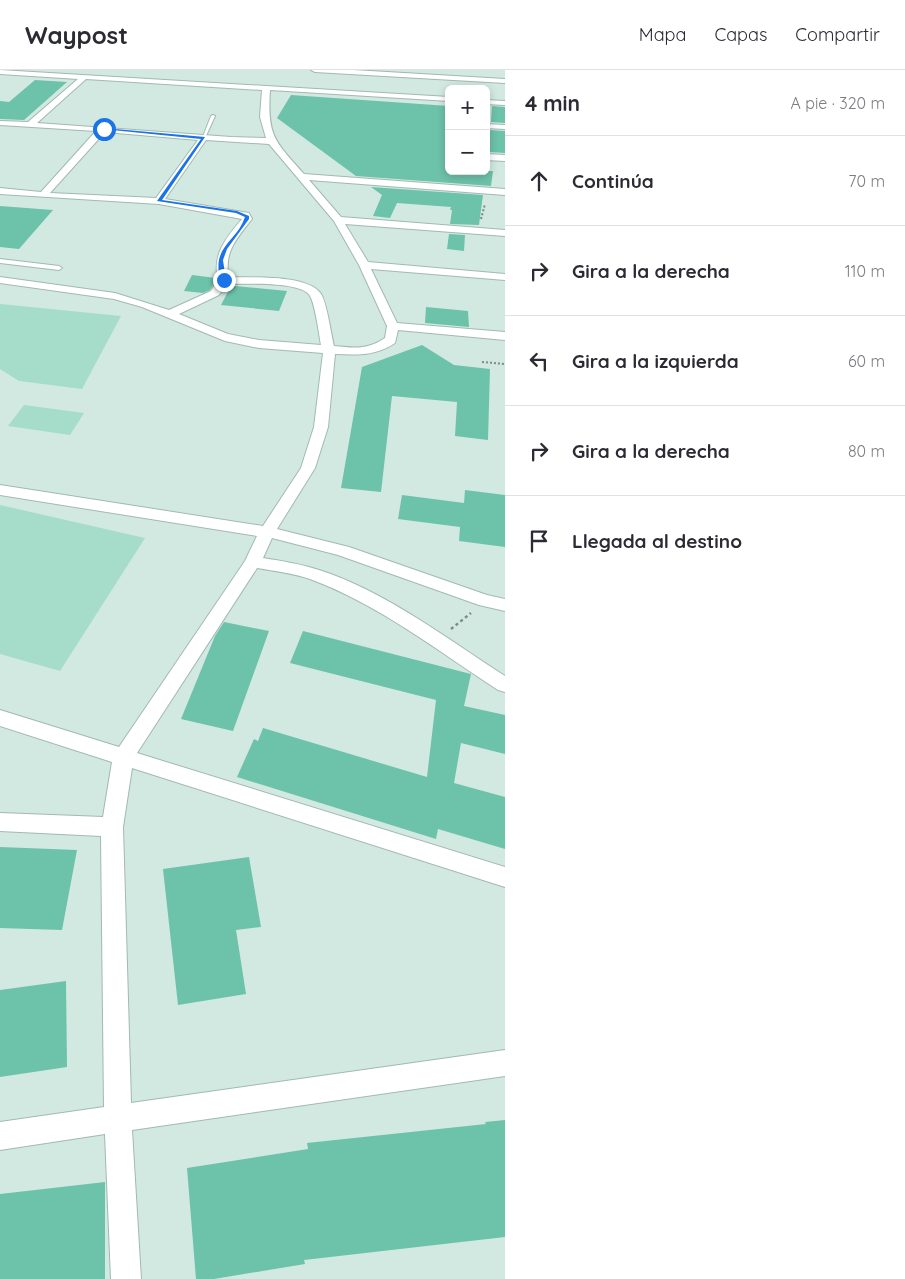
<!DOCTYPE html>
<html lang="es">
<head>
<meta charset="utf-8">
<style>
	:root { --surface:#fff; --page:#f7f7f7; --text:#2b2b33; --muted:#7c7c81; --line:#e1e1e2 }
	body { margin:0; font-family:Quicksand,sans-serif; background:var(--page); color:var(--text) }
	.controls { position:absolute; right:15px; top:15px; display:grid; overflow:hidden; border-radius:8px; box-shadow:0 2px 8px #0003 }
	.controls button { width:45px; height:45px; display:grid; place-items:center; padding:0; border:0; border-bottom:1px solid var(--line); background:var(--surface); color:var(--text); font:25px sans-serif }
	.stop { position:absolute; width:15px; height:15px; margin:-11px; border:4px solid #1a73e8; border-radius:50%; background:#fff }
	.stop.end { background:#1a73e8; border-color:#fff; box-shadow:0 1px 5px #0008 }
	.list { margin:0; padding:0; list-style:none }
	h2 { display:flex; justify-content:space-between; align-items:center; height:65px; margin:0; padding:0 20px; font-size:21px }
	h2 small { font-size:16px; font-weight:400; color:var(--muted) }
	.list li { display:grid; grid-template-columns:32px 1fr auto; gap:15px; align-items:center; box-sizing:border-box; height:90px; padding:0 20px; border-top:1px solid var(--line) }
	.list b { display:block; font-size:19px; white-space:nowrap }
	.list em { font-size:16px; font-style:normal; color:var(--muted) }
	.icon { flex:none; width:28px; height:28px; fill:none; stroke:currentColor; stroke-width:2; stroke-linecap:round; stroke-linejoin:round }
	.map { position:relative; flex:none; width:505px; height:1209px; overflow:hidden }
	header { display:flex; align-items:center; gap:30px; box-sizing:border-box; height:70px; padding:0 25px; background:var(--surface); border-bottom:1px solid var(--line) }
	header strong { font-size:24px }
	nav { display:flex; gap:28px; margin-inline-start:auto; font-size:18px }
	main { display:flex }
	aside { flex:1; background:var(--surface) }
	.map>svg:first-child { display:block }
</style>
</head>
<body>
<header>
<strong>Waypost</strong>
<nav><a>Mapa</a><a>Capas</a><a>Compartir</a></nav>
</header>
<main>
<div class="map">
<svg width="505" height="1209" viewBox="0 0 505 1209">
	<rect width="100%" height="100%" fill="#d1e9e1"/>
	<g fill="#a6dcca">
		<path d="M0 234 121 246 82 319 19 311 0 299Z"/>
		<path d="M24 335 84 343 70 365 8 356Z"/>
		<path d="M0 435 145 468 60 601 0 584Z"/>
	</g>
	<g fill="#6dc2aa">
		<path d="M35 10 67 12 24 50 0 49V31L9 32Z"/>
		<path d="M291 25 449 36V101H493L491 116 356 106 277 48Z"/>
		<path d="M492 36 505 37V53L491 52Z"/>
		<path d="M490 60 505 61V83L489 82Z"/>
		<path d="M371 117 483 125 479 155 450 154 452 140H450L451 137 397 133 390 148 373 146 382 125Z"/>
		<path d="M0 136 53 140 19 179 0 177Z"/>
		<path d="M449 164 465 165 464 181 447 179Z"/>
		<path d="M192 205 216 208V210L210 220 203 223 184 221Z"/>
		<path d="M231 216H235L287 221 279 241 221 235Z"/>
		<path d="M426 237 468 241 469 257 425 253Z"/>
		<path d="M422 275 454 295 490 299 488 370 455 366 457 332 392 326 381 422 341 418 362 297Z"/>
		<path d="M465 420 505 425V477L459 471 460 457 398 449 402 425 464 433Z"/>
		<path d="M224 552 269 561 233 661 181 649 215 566Z"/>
		<path d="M303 561 471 604 464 636 505 645V684L461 673 454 713 505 727V779L438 759 436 769 237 707 254 669 258 671 263 658 427 707 436 630 290 593Z"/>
		<path d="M0 777 77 780 62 860 0 858Z"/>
		<path d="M249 787 261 857 236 860 246 924 178 935 163 799Z"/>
		<path d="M66 911 67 997 0 1007V920Z"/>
		<path d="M505 1050V1167L304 1190 305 1194 214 1209H196L187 1098 308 1079 307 1073 486 1054 485 1052Z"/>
		<path d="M105 1112V1209H0V1124Z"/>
	</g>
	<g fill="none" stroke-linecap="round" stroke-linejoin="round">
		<g stroke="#a2b9b1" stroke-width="2">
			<g id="service">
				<path d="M213 45 215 46 205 68 202 69 211 46Z"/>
				<path d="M0 189 59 196 62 198 59 200 0 193Z"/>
			</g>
		</g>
		<g stroke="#a2b9b1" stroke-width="2">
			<g id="minor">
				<path d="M0 0 449 27V31L270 20C267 67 275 71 304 104L505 119V125L309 110 341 147 505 160V166L345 154 368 192 505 204V210L371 199 397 253 505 262V270L398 260 395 273C376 286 358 285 335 284L328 357 315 398 277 459 349 477 487 525 505 529V541L479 535 338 485 272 468 263 488C282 491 301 494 319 500 385 521 447 569 505 606V622L498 620C438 581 378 534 310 509 293 503 275 501 257 498L137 683 505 797V817L132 698 123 757 131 1033 505 980V1006L132 1060 141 1209H111L105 1064 0 1080V1052L104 1037 101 766 0 761V743L103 747 112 692 0 656V640L119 677 245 491 257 466 0 425V415L263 456 301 398 314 357 323 283 259 278 225 271 142 237 114 229 0 213V207L115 223 169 240 211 221 218 210C212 184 226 168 242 149L159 134 0 124V118L41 122 96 61 0 55V51L28 52 78 9 0 4ZM86 9 262 20 260 47 266 68 231 67 37 53ZM105 62 198 70 156 128 50 123ZM206 70 269 74 334 151 359 195 387 256 385 268C367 280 355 278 334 276 331 264 327 233 321 224 308 204 251 208 229 207 223 182 238 167 252 149L249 143 165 129ZM227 214C244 214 302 211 310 226 315 234 319 264 321 275L259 270 228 264 179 244 219 225Z"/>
				<path d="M311 0H353L505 9V13L315 2Z"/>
				<path d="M486 30 505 31V35L486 34Z"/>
				<path d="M486 54 505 55V59L486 58Z"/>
				<path d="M486 84 505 85V91L486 90Z"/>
			</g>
		</g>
		<g stroke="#7c8c86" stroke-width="2" stroke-dasharray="2 2" stroke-linecap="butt">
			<path d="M481 149 485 134"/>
			<path d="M482 292 505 294"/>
		</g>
		<path stroke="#7c8c86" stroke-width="2.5" stroke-dasharray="3 3" stroke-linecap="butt" d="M451 559 471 543"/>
		<use href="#service" fill="#fff" fill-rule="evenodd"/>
		<use href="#minor" fill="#fff" fill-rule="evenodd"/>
	</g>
	<path fill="#1a73e8" d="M104 58 205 67 162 130 237 141 249 146V149L227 179 223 190 226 211 221 210C210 177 237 172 245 147L236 143 157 131 201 69 102 59Z"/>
</svg>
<div class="controls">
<button>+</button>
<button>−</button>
</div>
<div class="stop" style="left:104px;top:59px"></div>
<div class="stop end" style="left:224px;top:210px"></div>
</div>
<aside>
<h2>4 min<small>A pie · 320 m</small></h2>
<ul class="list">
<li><svg class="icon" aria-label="ahead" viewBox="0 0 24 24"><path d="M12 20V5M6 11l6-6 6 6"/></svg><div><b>Continúa</b></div><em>70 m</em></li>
<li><svg class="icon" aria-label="right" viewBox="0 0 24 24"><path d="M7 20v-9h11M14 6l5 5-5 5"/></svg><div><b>Gira a la derecha</b></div><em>110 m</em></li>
<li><svg class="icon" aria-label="left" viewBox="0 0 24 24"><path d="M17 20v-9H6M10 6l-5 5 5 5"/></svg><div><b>Gira a la izquierda</b></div><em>60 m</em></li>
<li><svg class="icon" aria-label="right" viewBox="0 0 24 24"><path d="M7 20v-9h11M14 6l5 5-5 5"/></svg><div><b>Gira a la derecha</b></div><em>80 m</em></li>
<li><svg class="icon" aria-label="arrive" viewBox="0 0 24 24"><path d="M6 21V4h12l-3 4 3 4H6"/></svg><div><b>Llegada al destino</b></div></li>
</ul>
</aside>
</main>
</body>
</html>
